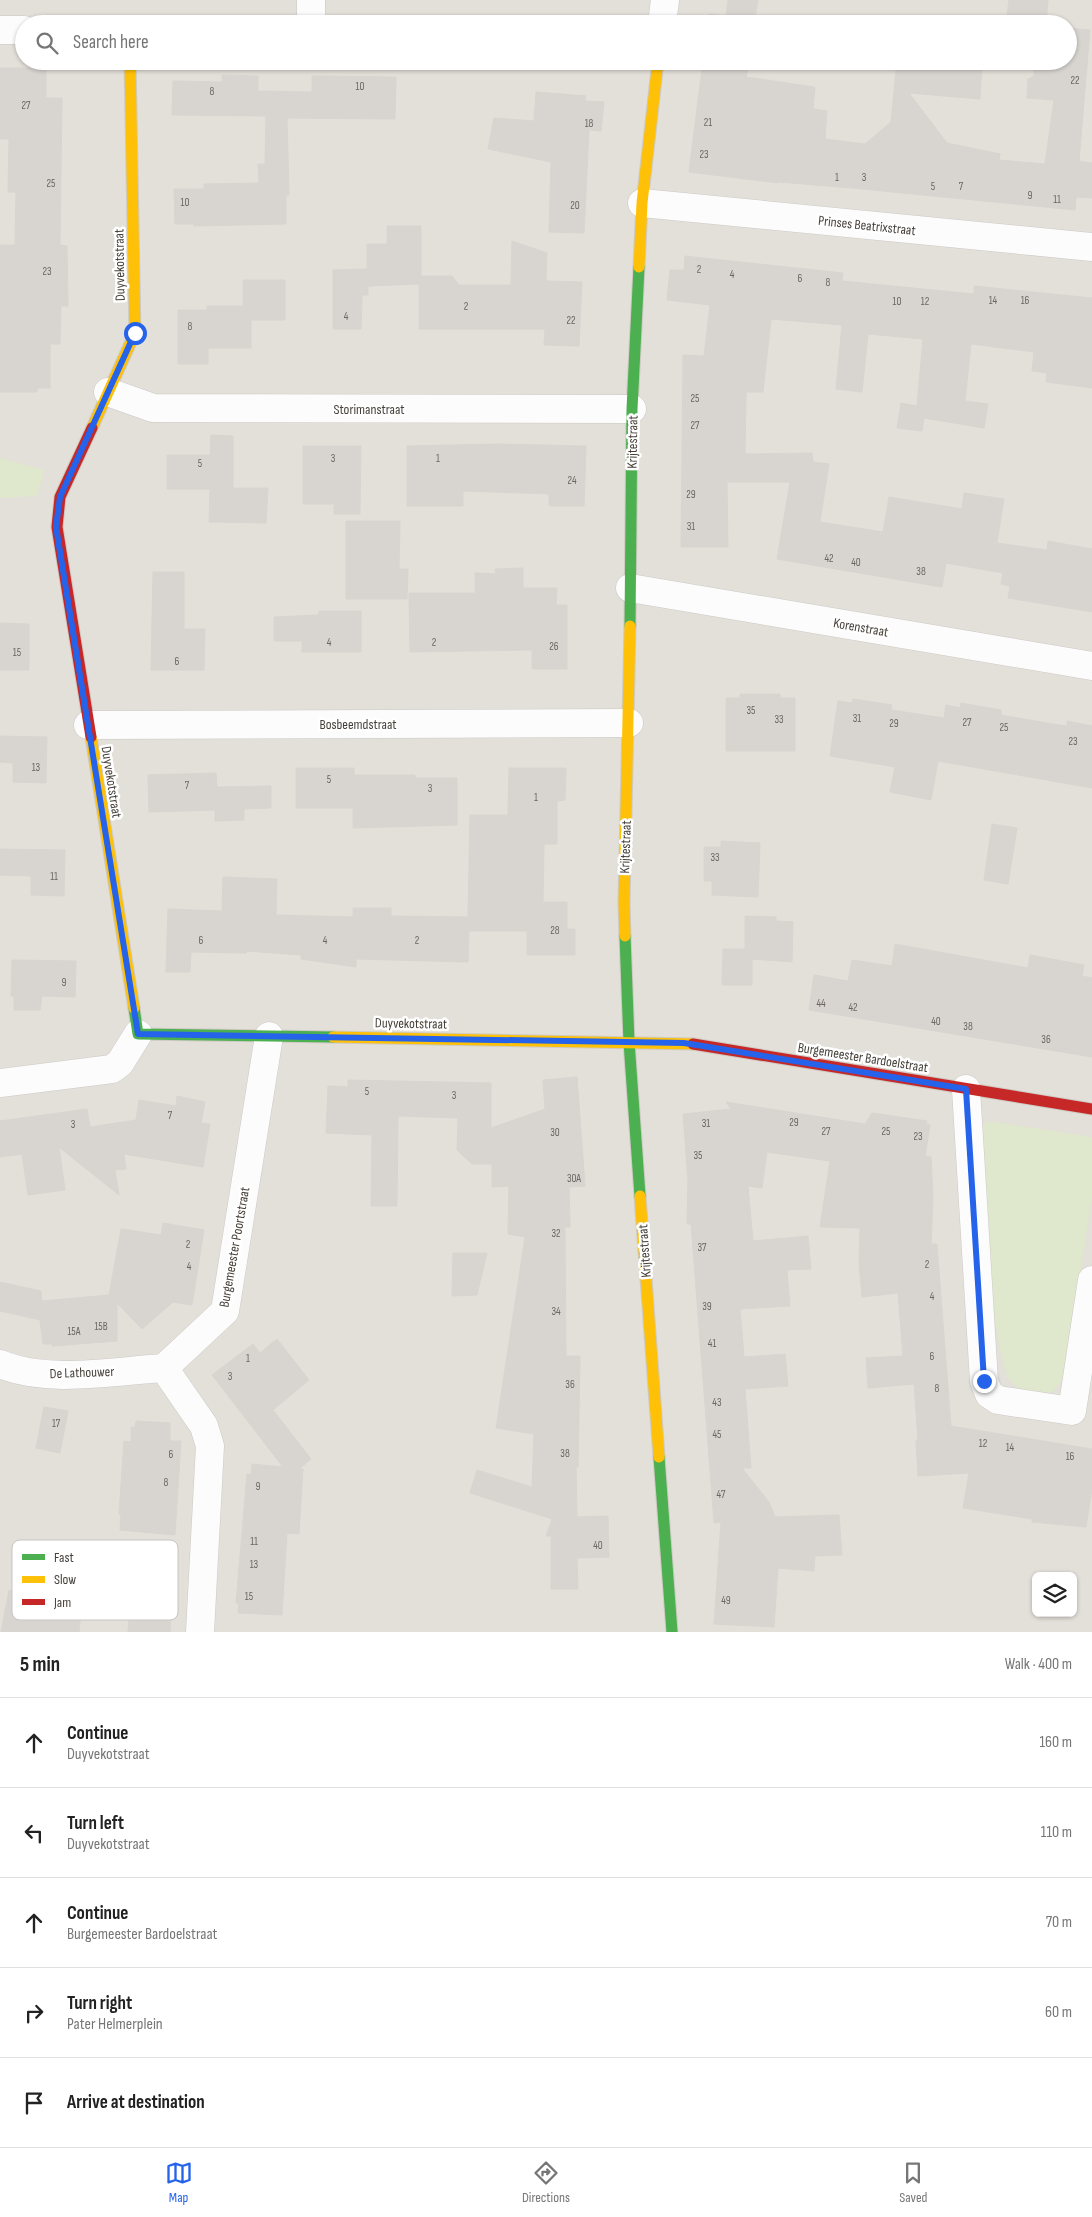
<!DOCTYPE html>
<html lang="en">
<head>
<meta charset="utf-8">
<style>
	:root { --surface:#fff; --page:#f2f2f2; --text:#222; --muted:#767676; --line:#e0e0e0; --accent:#2563eb }
	body { margin:0; font-family:"Sofia Sans Condensed",sans-serif; background:var(--page); color:var(--text) }
	.controls { position:absolute; right:15px; bottom:15px; display:grid; overflow:hidden; border-radius:8px; box-shadow:0 1px 4px #0004 }
	.controls button { width:45px; height:45px; display:grid; place-items:center; padding:0; border:0; border-bottom:1px solid var(--line); background:var(--surface); color:var(--text); font:25px sans-serif }
	.stop { position:absolute; width:15px; height:15px; margin:-11px; border:4px solid #2563eb; border-radius:50%; background:#fff }
	.stop.end { background:#2563eb; border-color:#fff; box-shadow:0 1px 5px #0008 }
	.list { margin:0; padding:0; list-style:none }
	h2 { display:flex; justify-content:space-between; align-items:center; height:65px; margin:0; padding:0 20px; font-size:21px }
	h2 small { font-size:16px; font-weight:400; color:var(--muted) }
	.list li { display:grid; grid-template-columns:32px 1fr auto; gap:15px; align-items:center; box-sizing:border-box; height:90px; padding:0 20px; border-top:1px solid var(--line) }
	.list b { display:block; font-size:19px; white-space:nowrap }
	.list p { margin:0; font-size:16px; white-space:nowrap; color:var(--muted) }
	.list em { font-size:16px; font-style:normal; color:var(--muted) }
	.icon { flex:none; width:28px; height:28px; fill:none; stroke:currentColor; stroke-width:2; stroke-linecap:round; stroke-linejoin:round }
	.map { position:relative; flex:none; width:1092px; height:1632px; overflow:hidden }
	.search { position:absolute; background:var(--surface); box-shadow:0 1px 4px #0004; left:15px; right:15px; top:15px; height:55px; display:flex; align-items:center; gap:12px; box-sizing:border-box; padding:0 18px; border-radius:28px; color:var(--muted); font-size:19px }
	.sheet { height:515px; background:var(--surface) }
	nav { display:flex; justify-content:space-around; align-items:center; box-sizing:border-box; height:70px; border-top:1px solid var(--line); background:var(--surface); font-size:14px; color:var(--muted) }
	nav a { display:grid; justify-items:center; gap:2px }
	nav .on { color:var(--accent) }
	.map>svg:first-child { display:block }
</style>
</head>
<body>
<div class="map">
<svg width="1092" height="1632" viewBox="0 0 1092 1632">
	<rect width="100%" height="100%" fill="#f0eeea"/>
	<path fill="#e3dfd9" fill-rule="evenodd" d="M0 0H1092V1632H0ZM24 24H1068V61H24ZM1036 1576H1073V1613H1036Z"/>
	<g fill="#dfe7cd">
		<path d="M0 458 45 470 37 496 0 498Z"/>
		<path d="M988 1121 1092 1137V1198L1066 1366 1062 1380 1053 1392C1037 1393 1022 1393 1010 1381 1002 1372 993 1309 991 1294L982 1127Z"/>
	</g>
	<g fill="#d8d5d1" stroke="#d8d5d0">
		<path d="M728 0H758L754 24H708L709 14 726 16Z"/>
		<path d="M1009 0H1048L1046 24H1006Z"/>
		<path d="M1068 28 1090 30 1079 161 1092 163V198L1076 197 1075 210 852 188 779 182 778 183 689 172 703 61H749L746 77 815 87 813 109 827 111 825 139 865 144 891 122 897 61H950L982 64 980 99 909 93 947 143 1000 154 999 160 1045 164 1054 100 1027 98 1028 79 1034 76 1035 61H1068Z"/>
		<path d="M0 68H46V98H62L60 245 67 246 68 306H61L60 344H50V388H37V392H0V245H15L16 192H8L9 139H0Z"/>
		<path d="M222 75 258 76V91L312 92V76L396 77 395 119 287 118 289 195H286V224L194 226V224H175L174 189H204V184L259 183 258 164H265L266 116 172 115 173 81 222 82Z"/>
		<path d="M536 92 586 96 585 101 604 102 601 131 589 130 584 233 549 232 551 162 488 149 494 118 534 121Z"/>
		<path d="M387 226H421V276H452L459 285H511L512 241 547 253 546 281 582 282 579 346 544 345 545 329H419V284L368 286V295H362L361 329H333V270L367 269V244H387Z"/>
		<path d="M685 256 843 273 842 281 974 294V286L1092 298V388L1046 382 1047 373 1032 371 1034 352 971 344 965 401 988 404 984 428 924 418 922 431 897 428 901 403 917 406 923 339 868 334 862 392 836 389 842 325 771 319 763 392H746L745 454 812 453 813 462 829 464 820 522 883 532 889 497 962 509 964 493 1004 499 997 543 1047 550 1048 541 1092 549V612L1008 598 1010 586 1001 584 1003 573 946 563 942 587 777 559 790 482H727L728 547H681L683 355 704 356 710 305 667 300 670 270H684Z"/>
		<path d="M243 280H285V320H251V348H208V364H178V310H207V306H243Z"/>
		<path d="M211 435 233 436V488H268L266 523 209 522 210 489H167V455H210Z"/>
		<path d="M499 444 586 446 584 506H551L549 505V494L463 491V506H407V446Z"/>
		<path d="M303 446H361L360 514H334V504H303Z"/>
		<path d="M346 521H400L399 569H408L407 599H346Z"/>
		<path d="M523 568V588H557L556 605H567V669H532V650L410 652 409 593H475V573L496 574 495 569Z"/>
		<path d="M153 572H184V629H205L204 670H151Z"/>
		<path d="M319 611H361V652H302V641H274V617L319 615Z"/>
		<path d="M0 623 29 624V670H0Z"/>
		<path d="M740 694H780V698H795V751H726V698H740Z"/>
		<path d="M853 699 892 705 891 710 944 718 946 705 960 708 961 703 1001 710V715L1053 724 1067 726V721L1092 726V788L938 761 931 800 890 792 895 767 830 756 838 701 852 703Z"/>
		<path d="M0 736 47 737 46 783 13 782V763L0 762Z"/>
		<path d="M296 768H354V775H415V778H457V825L353 828V808H296Z"/>
		<path d="M509 768H566L565 800 557 801V844H544L543 902H567V929H575V955H527V931H469L468 962 356 959V967L301 959V955L245 951 247 953 191 952 190 972H166L168 909 222 911 223 877 277 879 276 915 353 917V908H391V916L468 917 470 815H508Z"/>
		<path d="M216 773 217 787 271 786V808L244 809V820L215 821V810L149 812 148 775Z"/>
		<path d="M992 824 1017 828 1008 884 984 880Z"/>
		<path d="M721 841 760 843 758 897 712 895V881H704V847H721Z"/>
		<path d="M0 849 65 850 64 896 31 895V876L0 875Z"/>
		<path d="M745 916 776 917V921L793 922 792 962 752 959V985H722L723 949H745Z"/>
		<path d="M895 944 1028 968 1030 955 1084 965 1082 976 1092 978V1057L809 1010 814 975 848 981 852 960 892 966Z"/>
		<path d="M12 960 76 961 75 997 42 996 40 1010H14V996H11Z"/>
		<path d="M577 1077 585 1186 569 1187 570 1227H565L566 1356H580L578 1467H576L577 1517 608 1516 609 1557 577 1558 578 1589H551V1536H546L552 1519 470 1493 477 1470 532 1487 534 1434 496 1428 525 1237 508 1234 509 1186 492 1187V1164H472L457 1150 458 1118 398 1116 397 1206H371L372 1135 326 1133 328 1086 348 1087V1080L491 1083V1128L545 1109 543 1080Z"/>
		<path d="M177 1096 205 1102 201 1123 210 1124 203 1167 124 1154 126 1169 115 1170 119 1195 59 1147 65 1190 28 1195 22 1154 0 1157V1121L87 1109 90 1127 136 1120 139 1100 176 1106Z"/>
		<path d="M726 1102 865 1124 872 1113 927 1121 926 1124 930 1125 925 1156 931 1157 933 1197 931 1244H937L951 1426 1092 1449V1489L1086 1527 1032 1522V1519L963 1508 969 1473 918 1476 916 1440H918L914 1384 868 1388 866 1358 903 1356 898 1293 862 1297 859 1263 860 1228 820 1227 830 1161 767 1152 762 1188 748 1186 753 1241 808 1236 811 1269 787 1270 790 1306 740 1309 744 1357 785 1354 788 1386 745 1389 751 1468H742L769 1502 775 1517 839 1515 842 1555 815 1556 814 1571 778 1568 774 1627 714 1624 721 1522 714 1523 691 1224H687L688 1181 683 1114 731 1109Z"/>
		<path d="M163 1223 204 1230 192 1305 173 1302 142 1329 117 1303V1341L52 1346V1344H43L40 1320 0 1311V1282L41 1291 42 1301 109 1295 121 1229 161 1235Z"/>
		<path d="M453 1253H487L477 1295 452 1296Z"/>
		<path d="M277 1339 309 1380 273 1410 311 1459 299 1469H303L299 1534 287 1533 282 1615 238 1613 239 1603H236L247 1474 251 1475 252 1464 283 1467 212 1375 253 1344 260 1353Z"/>
		<path d="M44 1407 68 1411 60 1453 36 1448Z"/>
		<path d="M136 1421 170 1423V1441H181L175 1535 120 1530 121 1514H119L124 1441 131 1442V1427H135Z"/>
		<path d="M39 1572 84 1580 79 1632H1L9 1590 34 1594Z"/>
		<path d="M132 1575 173 1577 170 1632H128Z"/>
	</g>
	<g fill="none" stroke-linecap="round" stroke-linejoin="round">
		<g stroke="#cccac7" stroke-width="29">
			<g id="street">
				<path d="M311 24V0"/>
				<path d="M662 24 665 0"/>
				<path d="M0 30H24"/>
				<path d="M642 203 1092 247"/>
				<path d="M108 392 153 408 632 409"/>
				<path d="M630 588 1092 666"/>
				<path d="M88 725 629 723"/>
				<path d="M0 1083 112 1069 120 1063 138 1034"/>
				<path d="M966 1089 984 1381 989 1394 998 1400 1072 1411 1092 1280"/>
				<path d="M0 1364C47 1384 114 1371 164 1368"/>
				<path d="M200 1632 210 1446 204 1426 164 1368 225 1311 269 1036"/>
			</g>
		</g>
		<g stroke="#cecac2" stroke-width="13">
			<g id="fast">
				<path d="M630 626 632 409 639 267"/>
				<path d="M625 936 629 1042 640 1196"/>
				<path d="M134 1008 138 1034 333 1037"/>
				<path d="M659 1457 672 1632"/>
			</g>
		</g>
		<g stroke="#cecac2" stroke-width="13">
			<g id="slow">
				<path d="M639 267 642 203 658 61"/>
				<path d="M92 428 135 333 130 61"/>
				<path d="M91 737 134 1008"/>
				<path d="M625 936 624 903 630 626"/>
				<path d="M333 1037 693 1044"/>
				<path d="M640 1196 659 1457"/>
			</g>
		</g>
		<g stroke="#cecac2" stroke-width="13">
			<g id="jam">
				<path d="M91 737 57 527 60 497 92 428"/>
				<path d="M693 1044 1092 1109"/>
			</g>
		</g>
		<use href="#street" stroke="#fdfcfc" stroke-width="28"/>
		<use href="#fast" stroke="#4caf50" stroke-width="11"/>
		<use href="#slow" stroke="#ffc107" stroke-width="11"/>
		<use href="#jam" stroke="#c62828" stroke-width="11"/>
	</g>
	<g fill="none" stroke-linecap="round" stroke-linejoin="round">
		<path stroke="#2563eb" stroke-width="6" d="M135 333 60 497 56 527 138 1034 684 1043 966 1089 984 1381"/>
	</g>
	<g text-anchor="middle" stroke-width="5" stroke-linejoin="round" paint-order="stroke">
		<g font-size="11" fill="#6b6660">
			<text x="1075" y="84">22</text>
			<text x="360" y="90">10</text>
			<text x="212" y="95">8</text>
			<text x="26" y="109">27</text>
			<text x="708" y="126">21</text>
			<text x="589" y="127">18</text>
			<text x="704" y="158">23</text>
			<text x="837" y="181">1</text>
			<text x="864" y="181">3</text>
			<text x="51" y="187">25</text>
			<text x="933" y="190">5</text>
			<text x="961" y="190">7</text>
			<text x="1030" y="199">9</text>
			<text x="1057" y="203">11</text>
			<text x="185" y="206">10</text>
			<text x="575" y="209">20</text>
			<text x="699" y="273">2</text>
			<text x="47" y="275">23</text>
			<text x="732" y="278">4</text>
			<text x="800" y="282">6</text>
			<text x="828" y="286">8</text>
			<text x="993" y="304">14</text>
			<text x="1025" y="304">16</text>
			<text x="897" y="305">10</text>
			<text x="925" y="305">12</text>
			<text x="466" y="310">2</text>
			<text x="346" y="320">4</text>
			<text x="571" y="324">22</text>
			<text x="190" y="330">8</text>
			<text x="695" y="402">25</text>
			<text x="695" y="429">27</text>
			<text x="333" y="462">3</text>
			<text x="438" y="462">1</text>
			<text x="200" y="467">5</text>
			<text x="572" y="484">24</text>
			<text x="691" y="498">29</text>
			<text x="691" y="530">31</text>
			<text x="829" y="562">42</text>
			<text x="856" y="566">40</text>
			<text x="921" y="575">38</text>
			<text x="329" y="646">4</text>
			<text x="434" y="646">2</text>
			<text x="554" y="650">26</text>
			<text x="17" y="656">15</text>
			<text x="177" y="665">6</text>
			<text x="751" y="714">35</text>
			<text x="857" y="722">31</text>
			<text x="779" y="723">33</text>
			<text x="967" y="726">27</text>
			<text x="894" y="727">29</text>
			<text x="1004" y="731">25</text>
			<text x="1073" y="745">23</text>
			<text x="36" y="771">13</text>
			<text x="329" y="783">5</text>
			<text x="187" y="789">7</text>
			<text x="430" y="792">3</text>
			<text x="536" y="801">1</text>
			<text x="715" y="861">33</text>
			<text x="54" y="880">11</text>
			<text x="555" y="934">28</text>
			<text x="201" y="944">6</text>
			<text x="325" y="944">4</text>
			<text x="417" y="944">2</text>
			<text x="64" y="986">9</text>
			<text x="821" y="1007">44</text>
			<text x="853" y="1011">42</text>
			<text x="936" y="1025">40</text>
			<text x="968" y="1030">38</text>
			<text x="1046" y="1043">36</text>
			<text x="367" y="1095">5</text>
			<text x="454" y="1099">3</text>
			<text x="170" y="1119">7</text>
			<text x="794" y="1126">29</text>
			<text x="706" y="1127">31</text>
			<text x="73" y="1128">3</text>
			<text x="826" y="1135">27</text>
			<text x="886" y="1135">25</text>
			<text x="555" y="1136">30</text>
			<text x="918" y="1140">23</text>
			<text x="698" y="1159">35</text>
			<text x="574" y="1182">30A</text>
			<text x="556" y="1237">32</text>
			<text x="188" y="1248">2</text>
			<text x="702" y="1251">37</text>
			<text x="927" y="1268">2</text>
			<text x="189" y="1270">4</text>
			<text x="932" y="1300">4</text>
			<text x="707" y="1310">39</text>
			<text x="556" y="1315">34</text>
			<text x="101" y="1330">15B</text>
			<text x="74" y="1335">15A</text>
			<text x="712" y="1347">41</text>
			<text x="932" y="1360">6</text>
			<text x="248" y="1362">1</text>
			<text x="230" y="1380">3</text>
			<text x="570" y="1388">36</text>
			<text x="937" y="1392">8</text>
			<text x="717" y="1406">43</text>
			<text x="56" y="1427">17</text>
			<text x="717" y="1438">45</text>
			<text x="983" y="1447">12</text>
			<text x="1010" y="1451">14</text>
			<text x="565" y="1457">38</text>
			<text x="171" y="1458">6</text>
			<text x="1070" y="1460">16</text>
			<text x="166" y="1486">8</text>
			<text x="258" y="1490">9</text>
			<text x="721" y="1498">47</text>
			<text x="254" y="1545">11</text>
			<text x="598" y="1549">40</text>
			<text x="254" y="1568">13</text>
			<text x="249" y="1600">15</text>
			<text x="726" y="1604">49</text>
		</g>
		<g font-size="14" fill="#453f38" stroke="#fff">
			<text transform="translate(867 225) rotate(6)" y="5">Prinses Beatrixstraat</text>
			<text transform="translate(119 265) rotate(-91)" y="5">Duyvekotstraat</text>
			<text x="369" y="414">Storimanstraat</text>
			<text transform="translate(632 442) rotate(-89)" y="5">Krijtestraat</text>
			<text transform="translate(861 627) rotate(10)" y="5">Korenstraat</text>
			<text x="358" y="729">Bosbeemdstraat</text>
			<text transform="translate(112 782) rotate(81)" y="5">Duyvekotstraat</text>
			<text transform="translate(625 847) rotate(-88)" y="5">Krijtestraat</text>
			<text transform="translate(411 1023) rotate(1)" y="5">Duyvekotstraat</text>
			<text transform="translate(863 1057) rotate(9)" y="5">Burgemeester Bardoelstraat</text>
			<text transform="translate(234 1247) rotate(-80)" y="5">Burgemeester Poortstraat</text>
			<text transform="translate(644 1251) rotate(-94)" y="5">Krijtestraat</text>
			<text transform="translate(82 1372) rotate(-2)" y="5">De Lathouwer</text>
		</g>
	</g>
	<rect x="12" y="1540" width="166" height="80" rx="8" fill="#fff" stroke="#c7c5c3" stroke-width="1"/>
	<rect x="22" y="1554" width="23" height="6" fill="#4caf50"/>
	<rect x="22" y="1576" width="23" height="7" fill="#ffc107"/>
	<rect x="22" y="1599" width="23" height="6" fill="#c62828"/>
	<g font-size="14" fill="#453f38">
		<text x="54" y="1562">Fast</text>
		<text x="54" y="1584">Slow</text>
		<text x="54" y="1607">Jam</text>
	</g>
</svg>
<div class="controls">
<button><svg class="icon" aria-label="layers" viewBox="0 0 24 24"><path d="M12 4l9 5-9 5-9-5zM3 14l9 5 9-5"/></svg></button>
</div>
<div class="stop" style="left:135px;top:333px"></div>
<div class="stop end" style="left:984px;top:1381px"></div>
<div class="search"><svg class="icon" aria-label="search" viewBox="0 0 24 24"><circle cx="10" cy="10" r="6"/><path d="M15 15l6 6"/></svg>Search here</div>
</div>
<section class="sheet">
<h2>5 min<small>Walk · 400 m</small></h2>
<ul class="list">
<li><svg class="icon" aria-label="ahead" viewBox="0 0 24 24"><path d="M12 20V5M6 11l6-6 6 6"/></svg><div><b>Continue</b><p>Duyvekotstraat</p></div><em>160 m</em></li>
<li><svg class="icon" aria-label="left" viewBox="0 0 24 24"><path d="M17 20v-9H6M10 6l-5 5 5 5"/></svg><div><b>Turn left</b><p>Duyvekotstraat</p></div><em>110 m</em></li>
<li><svg class="icon" aria-label="ahead" viewBox="0 0 24 24"><path d="M12 20V5M6 11l6-6 6 6"/></svg><div><b>Continue</b><p>Burgemeester Bardoelstraat</p></div><em>70 m</em></li>
<li><svg class="icon" aria-label="right" viewBox="0 0 24 24"><path d="M7 20v-9h11M14 6l5 5-5 5"/></svg><div><b>Turn right</b><p>Pater Helmerplein</p></div><em>60 m</em></li>
<li><svg class="icon" aria-label="arrive" viewBox="0 0 24 24"><path d="M6 21V4h12l-3 4 3 4H6"/></svg><div><b>Arrive at destination</b></div></li>
</ul>
</section>
<nav>
<a class="on"><svg class="icon" aria-label="map" viewBox="0 0 24 24"><path d="M3 6l6-2 6 2 6-2v14l-6 2-6-2-6 2zM9 4v14M15 6v14"/></svg>Map</a>
<a><svg class="icon" aria-label="directions" viewBox="0 0 24 24"><path d="M12 3l9 9-9 9-9-9zM9 14v-3h6M13 9l2 2-2 2"/></svg>Directions</a>
<a><svg class="icon" aria-label="saved" viewBox="0 0 24 24"><path d="M7 4h10v16l-5-4-5 4z"/></svg>Saved</a>
</nav>
</body>
</html>
